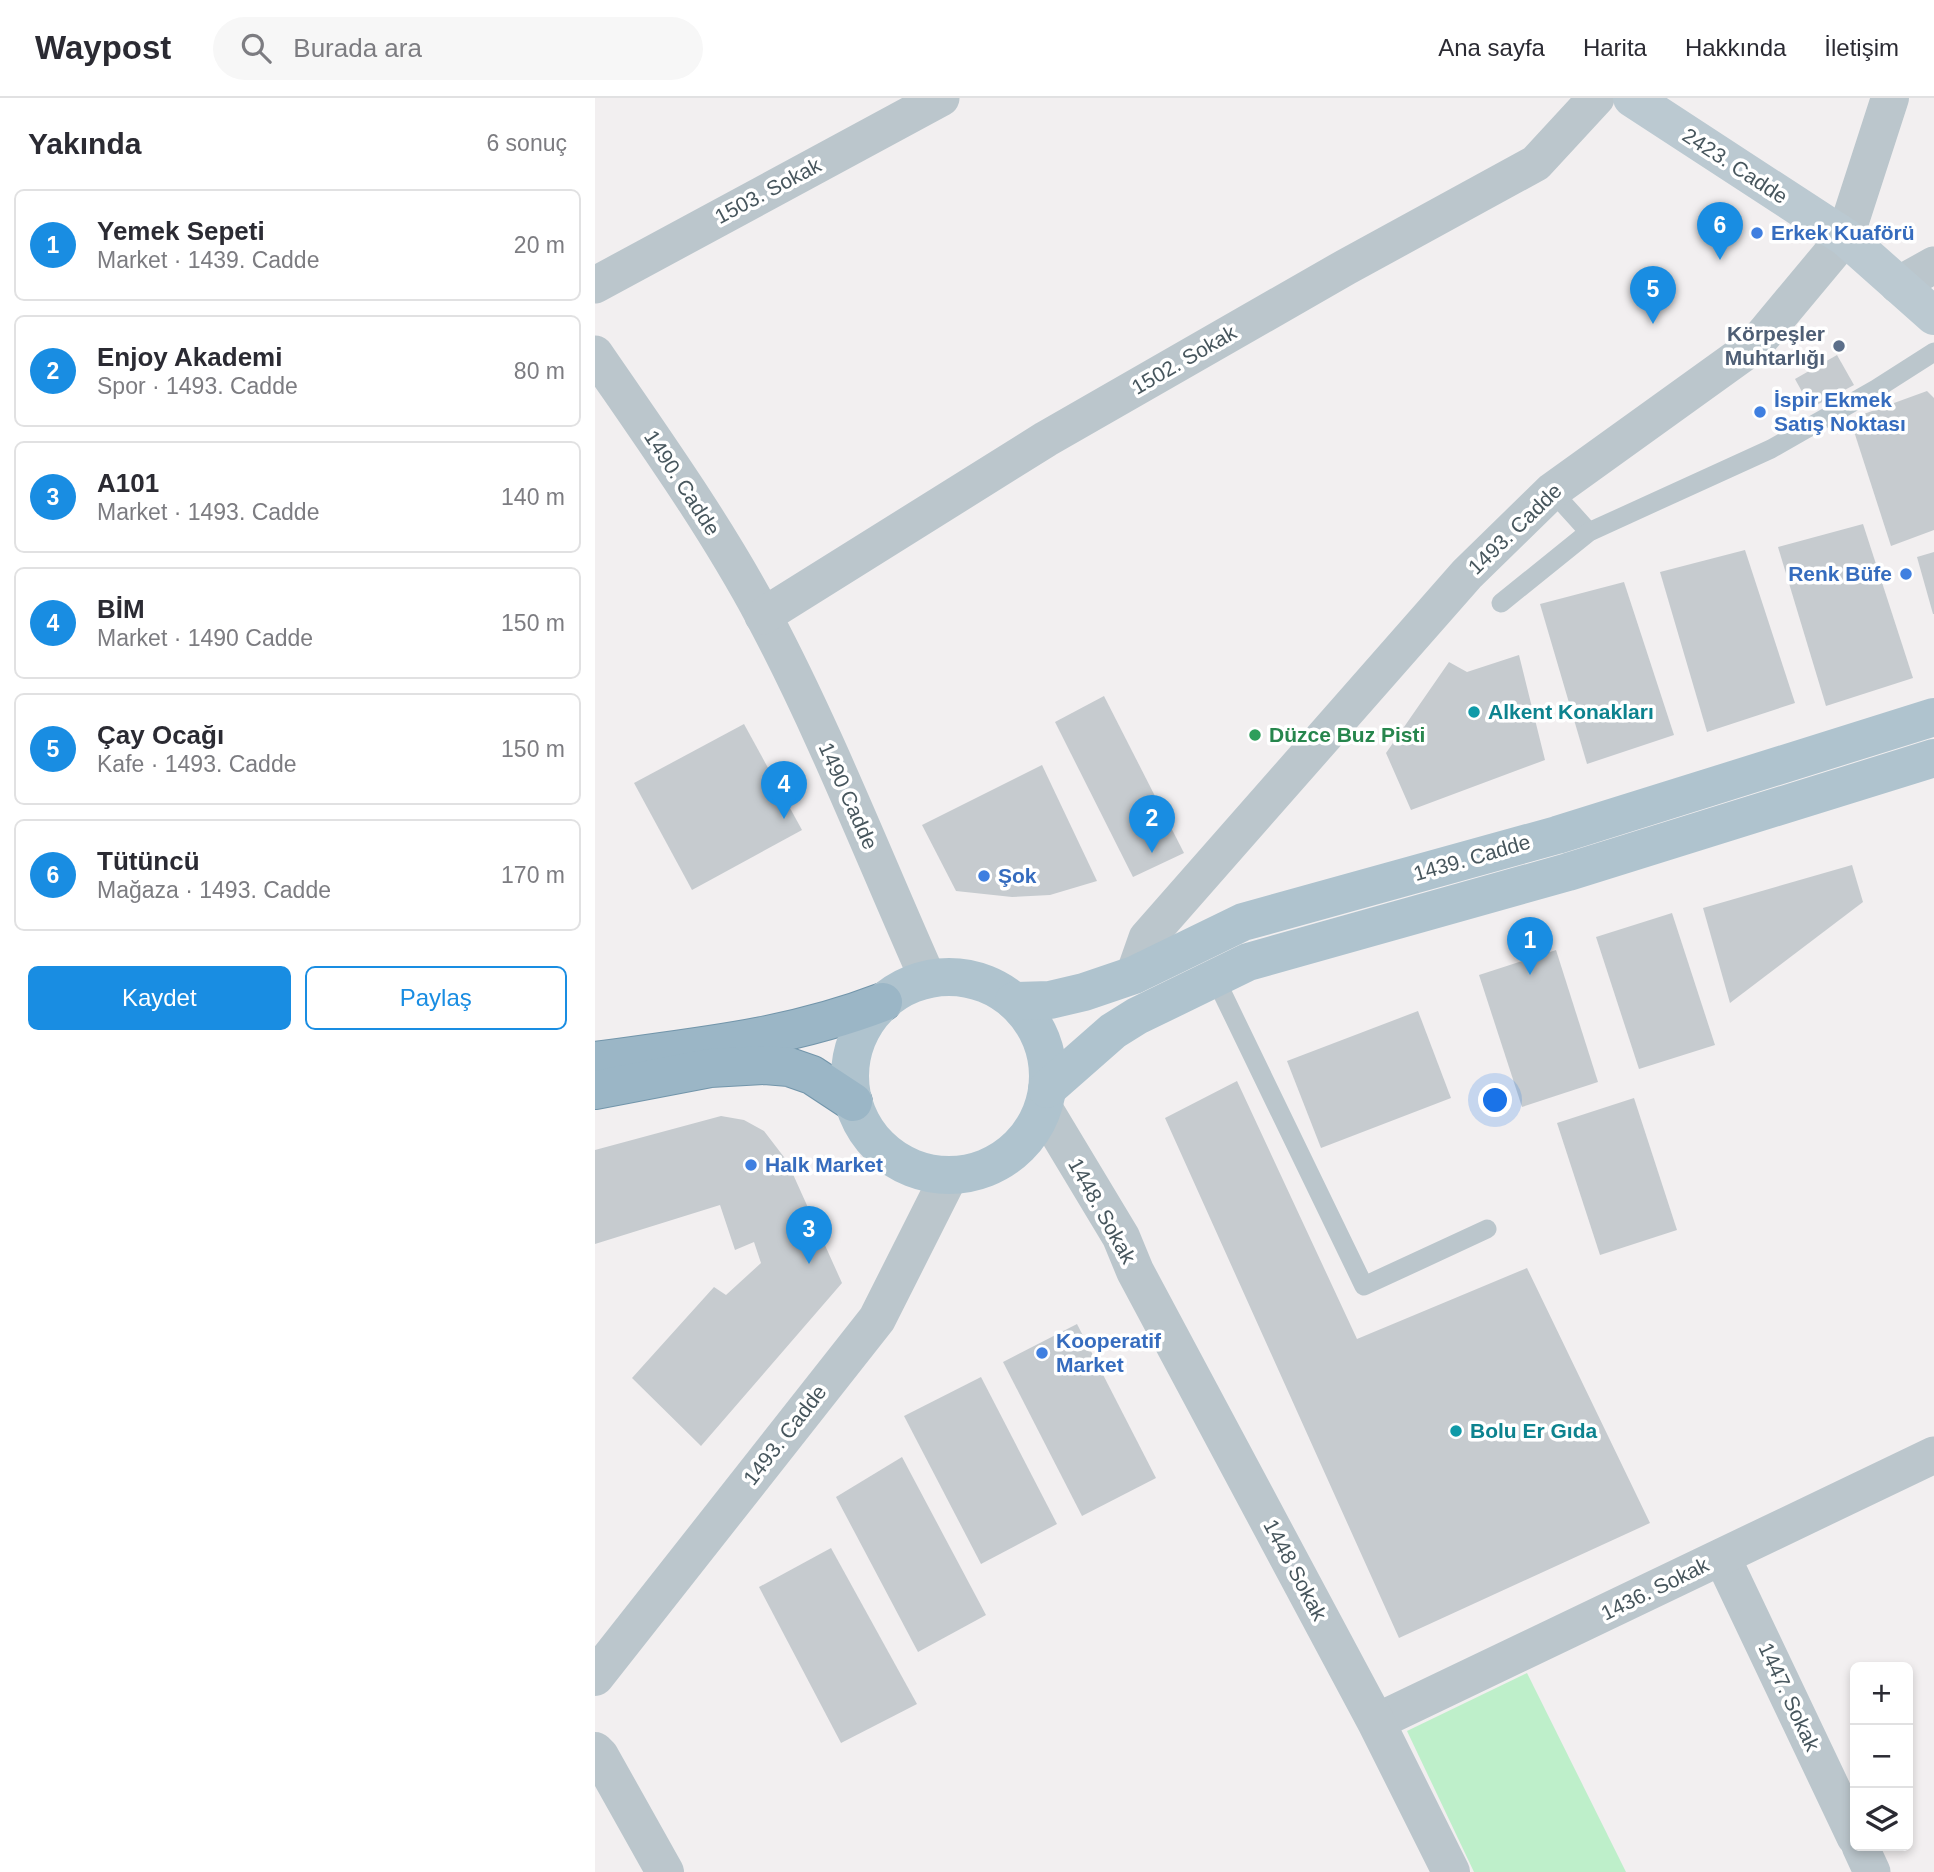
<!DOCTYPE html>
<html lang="tr">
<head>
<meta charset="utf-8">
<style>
	:root { --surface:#fff; --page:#f7f7f7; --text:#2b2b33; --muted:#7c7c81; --line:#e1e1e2; --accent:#198de2 }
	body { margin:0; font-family:Arial,sans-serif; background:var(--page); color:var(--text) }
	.controls { position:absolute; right:21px; bottom:21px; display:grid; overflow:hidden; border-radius:10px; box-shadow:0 4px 10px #0003 }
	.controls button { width:63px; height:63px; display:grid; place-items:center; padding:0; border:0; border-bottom:2px solid var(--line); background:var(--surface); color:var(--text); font:35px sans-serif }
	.you { position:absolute; left:901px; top:1003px; width:24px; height:24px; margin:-18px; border:5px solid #fff; border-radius:50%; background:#1a73e8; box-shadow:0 0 0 10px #1a73e833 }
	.badge { display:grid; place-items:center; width:46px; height:46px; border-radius:50%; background:var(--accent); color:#fff; font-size:23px; font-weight:700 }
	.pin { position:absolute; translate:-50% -58px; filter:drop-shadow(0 2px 4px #0008) }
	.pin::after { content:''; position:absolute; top:37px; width:24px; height:21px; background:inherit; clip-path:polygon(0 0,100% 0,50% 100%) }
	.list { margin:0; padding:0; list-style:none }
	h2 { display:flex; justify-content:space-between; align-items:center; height:91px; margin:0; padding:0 28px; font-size:30px }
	h2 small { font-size:23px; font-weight:400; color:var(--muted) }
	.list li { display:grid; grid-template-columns:46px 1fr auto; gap:21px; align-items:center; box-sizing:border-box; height:112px; margin:0 14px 14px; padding:0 14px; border:2px solid var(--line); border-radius:10px }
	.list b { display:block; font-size:26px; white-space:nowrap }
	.list p { margin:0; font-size:23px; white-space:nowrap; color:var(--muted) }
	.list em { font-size:23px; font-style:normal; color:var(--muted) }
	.actions { display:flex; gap:14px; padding:21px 28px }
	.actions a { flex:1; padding:16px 0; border:2px solid var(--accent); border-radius:10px; text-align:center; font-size:24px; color:var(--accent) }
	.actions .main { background:var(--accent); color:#fff }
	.icon { flex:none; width:38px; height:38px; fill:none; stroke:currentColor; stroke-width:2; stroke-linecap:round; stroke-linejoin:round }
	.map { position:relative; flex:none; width:1339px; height:1774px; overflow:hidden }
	header { display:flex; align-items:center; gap:42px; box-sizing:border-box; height:98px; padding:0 35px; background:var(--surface); border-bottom:2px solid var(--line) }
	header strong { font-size:33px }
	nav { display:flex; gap:38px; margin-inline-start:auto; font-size:24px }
	.search { width:490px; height:63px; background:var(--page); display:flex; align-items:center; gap:18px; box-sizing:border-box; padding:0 24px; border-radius:38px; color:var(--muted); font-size:26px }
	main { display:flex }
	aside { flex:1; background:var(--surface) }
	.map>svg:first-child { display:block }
</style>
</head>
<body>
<header>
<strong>Waypost</strong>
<div class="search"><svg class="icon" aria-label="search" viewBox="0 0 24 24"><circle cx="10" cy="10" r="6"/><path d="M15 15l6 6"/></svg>Burada ara</div>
<nav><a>Ana sayfa</a><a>Harita</a><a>Hakkında</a><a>İletişim</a></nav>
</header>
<main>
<aside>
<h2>Yakında<small>6 sonuç</small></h2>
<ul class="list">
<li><span class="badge">1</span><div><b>Yemek Sepeti</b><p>Market · 1439. Cadde</p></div><em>20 m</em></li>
<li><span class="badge">2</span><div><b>Enjoy Akademi</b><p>Spor · 1493. Cadde</p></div><em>80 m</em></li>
<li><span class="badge">3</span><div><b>A101</b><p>Market · 1493. Cadde</p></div><em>140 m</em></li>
<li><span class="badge">4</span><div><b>BİM</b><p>Market · 1490 Cadde</p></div><em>150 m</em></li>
<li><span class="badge">5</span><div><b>Çay Ocağı</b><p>Kafe · 1493. Cadde</p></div><em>150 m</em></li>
<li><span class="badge">6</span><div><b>Tütüncü</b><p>Mağaza · 1493. Cadde</p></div><em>170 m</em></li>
</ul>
<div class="actions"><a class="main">Kaydet</a><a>Paylaş</a></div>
</aside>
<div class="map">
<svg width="1339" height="1774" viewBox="0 0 1339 1774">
	<rect width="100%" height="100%" fill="#f2eff0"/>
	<path fill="#beefca" d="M932 1575 1031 1774H879L812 1633Z"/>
	<g fill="#c6cbcf">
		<path d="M1242 257 1259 287 1216 310 1200 281Z"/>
		<path d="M1332 293 1339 300V432L1296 448 1255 321Z"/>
		<path d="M1268 426 1318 580 1231 608 1183 449Z"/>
		<path d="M1150 452 1200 605 1112 634 1065 474Z"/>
		<path d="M1339 454V516H1338L1322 459Z"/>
		<path d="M1029 484 1079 637 992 666 945 506Z"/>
		<path d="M924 557 950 662 816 712 791 655 854 564 872 574Z"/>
		<path d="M509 598 589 755 538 779 460 624Z"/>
		<path d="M149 626 207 732 97 792 39 685Z"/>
		<path d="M447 667 502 783 455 797 417 799 361 793 327 727Z"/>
		<path d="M1257 767 1268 804 1135 905 1108 810Z"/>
		<path d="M1077 815 1120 947 1044 971 1001 839Z"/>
		<path d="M961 852 1003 984 927 1009 884 877Z"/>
		<path d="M823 913 856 1000 726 1050 692 963Z"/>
		<path d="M642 983 762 1241 932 1170 1055 1425 804 1540 570 1020Z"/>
		<path d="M1039 1000 1082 1132 1005 1157 962 1025Z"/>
		<path d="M126 1018 149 1022 169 1033 192 1063 247 1185 106 1348 37 1280 119 1189 131 1197 166 1165 159 1144 140 1152 125 1107 0 1146V1052Z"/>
		<path d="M482 1226 561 1380 487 1418 408 1264Z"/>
		<path d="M386 1279 462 1426 386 1466 309 1318Z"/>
		<path d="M307 1359 391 1517 323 1554 241 1399Z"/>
		<path d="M236 1450 322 1606 246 1645 164 1489Z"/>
	</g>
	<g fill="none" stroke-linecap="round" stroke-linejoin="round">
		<g stroke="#7295aa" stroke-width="40">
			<g id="trunk">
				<path d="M0 963C100 949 192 941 288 904"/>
				<path d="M0 992 115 970 170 967 194 969 217 977 258 1004"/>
			</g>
		</g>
		<g stroke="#bbc6cc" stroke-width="19">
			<path d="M957 393 994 434"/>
			<path d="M906 505 994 434 1176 351 1281 291 1339 254"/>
			<path d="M620 880 769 1188 892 1131"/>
		</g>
		<g stroke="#bbc6cc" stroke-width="37">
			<path d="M0 187 346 0"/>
			<path d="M1303 187 1339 167"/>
			<path d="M0 256C59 342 120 427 169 519 231 636 279 760 333 881"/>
			<path d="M168 518 451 341 751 169 941 65 1001 0"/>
			<path d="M539 877 552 840 872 476 957 393 1160 247 1250 139"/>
			<path d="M1127 1459 1260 1739"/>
			<path d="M781 1624 1339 1357"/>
			<path d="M1265 1748 1277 1774"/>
		</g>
		<g stroke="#bbc6cc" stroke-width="38">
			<path d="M1250 139 1295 0"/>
			<path d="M449 1011 526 1139 540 1173 781 1624 856 1774"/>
			<path d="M0 1579 282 1221 354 1078"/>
			<path d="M0 1653 5 1658 70 1774"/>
		</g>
		<path stroke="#bbc9d1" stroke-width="38" d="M1037 0 1250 139 1339 218"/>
		<g stroke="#afc3ce" stroke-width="38">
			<circle cx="354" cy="978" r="99"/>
			<path d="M419 903 455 902 489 894 539 877 648 824 962 737 1339 619"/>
			<path d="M452 991 518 933 542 918 653 864 973 774 1339 660"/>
		</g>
		<use href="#trunk" stroke="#9bb6c6" stroke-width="38"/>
	</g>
	<g fill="#3f7fe0" stroke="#fff" stroke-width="2.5">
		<circle cx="1162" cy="135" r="7"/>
		<circle cx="1165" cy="314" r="7"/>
		<circle cx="1311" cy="476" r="7"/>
		<circle cx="389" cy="778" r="7"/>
		<circle cx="156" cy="1067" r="7"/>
		<circle cx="447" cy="1255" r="7"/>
	</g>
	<circle fill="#5c6f8a" stroke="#fff" stroke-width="2.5" cx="1244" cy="248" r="7"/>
	<g fill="#0f9aa8" stroke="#fff" stroke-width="2.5">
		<circle cx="879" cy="614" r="7"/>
		<circle cx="861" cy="1333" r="7"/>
	</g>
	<circle fill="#2e9e5b" stroke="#fff" stroke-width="2.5" cx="660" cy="637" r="7"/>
	<g text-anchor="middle" stroke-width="7" stroke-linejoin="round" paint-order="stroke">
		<g font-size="21" fill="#47565d" stroke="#fff">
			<text transform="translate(1140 68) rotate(33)" y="7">2423. Cadde</text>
			<text transform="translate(173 93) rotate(-28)" y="7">1503. Sokak</text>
			<text transform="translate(589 262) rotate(-30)" y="7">1502. Sokak</text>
			<text transform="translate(87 385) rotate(57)" y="7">1490. Cadde</text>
			<text transform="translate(920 431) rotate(-44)" y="7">1493. Cadde</text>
			<text transform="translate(253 698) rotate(66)" y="7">1490 Cadde</text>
			<text transform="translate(877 760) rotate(-16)" y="7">1439. Cadde</text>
			<text transform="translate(507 1113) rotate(61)" y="7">1448. Sokak</text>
			<text transform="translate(190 1337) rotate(-52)" y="7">1493. Cadde</text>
			<text transform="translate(700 1472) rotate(62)" y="7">1448 Sokak</text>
			<text transform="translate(1060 1491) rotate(-26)" y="7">1436. Sokak</text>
			<text transform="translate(1194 1599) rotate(65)" y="7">1447. Sokak</text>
		</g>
		<g font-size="21" font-weight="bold" fill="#366cbe" stroke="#fff" text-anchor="start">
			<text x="1176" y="142">Erkek Kuaförü</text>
			<text x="1179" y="309">İspir Ekmek<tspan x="1179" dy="24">Satış Noktası</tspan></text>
			<text x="1297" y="483" text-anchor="end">Renk Büfe</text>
			<text x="403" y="785">Şok</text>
			<text x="170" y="1074">Halk Market</text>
			<text x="461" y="1250">Kooperatif<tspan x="461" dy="24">Market</tspan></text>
		</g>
		<g font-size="21" font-weight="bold" fill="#4e5e75" stroke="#fff" text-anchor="end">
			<text x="1230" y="243">Körpeşler<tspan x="1230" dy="24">Muhtarlığı</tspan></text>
		</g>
		<g font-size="21" font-weight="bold" fill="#0d838f" stroke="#fff" text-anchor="start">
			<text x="893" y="621">Alkent Konakları</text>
			<text x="875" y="1340">Bolu Er Gıda</text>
		</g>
		<g font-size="21" font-weight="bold" fill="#27864d" stroke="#fff" text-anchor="start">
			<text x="674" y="644">Düzce Buz Pisti</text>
		</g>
	</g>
</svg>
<div class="controls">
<button>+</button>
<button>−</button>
<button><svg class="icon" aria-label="layers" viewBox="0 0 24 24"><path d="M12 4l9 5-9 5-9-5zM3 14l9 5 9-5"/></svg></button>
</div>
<div class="you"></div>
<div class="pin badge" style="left:935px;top:877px">1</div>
<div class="pin badge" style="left:557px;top:755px">2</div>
<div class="pin badge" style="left:214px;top:1166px">3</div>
<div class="pin badge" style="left:189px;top:721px">4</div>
<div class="pin badge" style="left:1058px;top:226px">5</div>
<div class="pin badge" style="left:1125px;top:162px">6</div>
</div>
</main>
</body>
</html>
